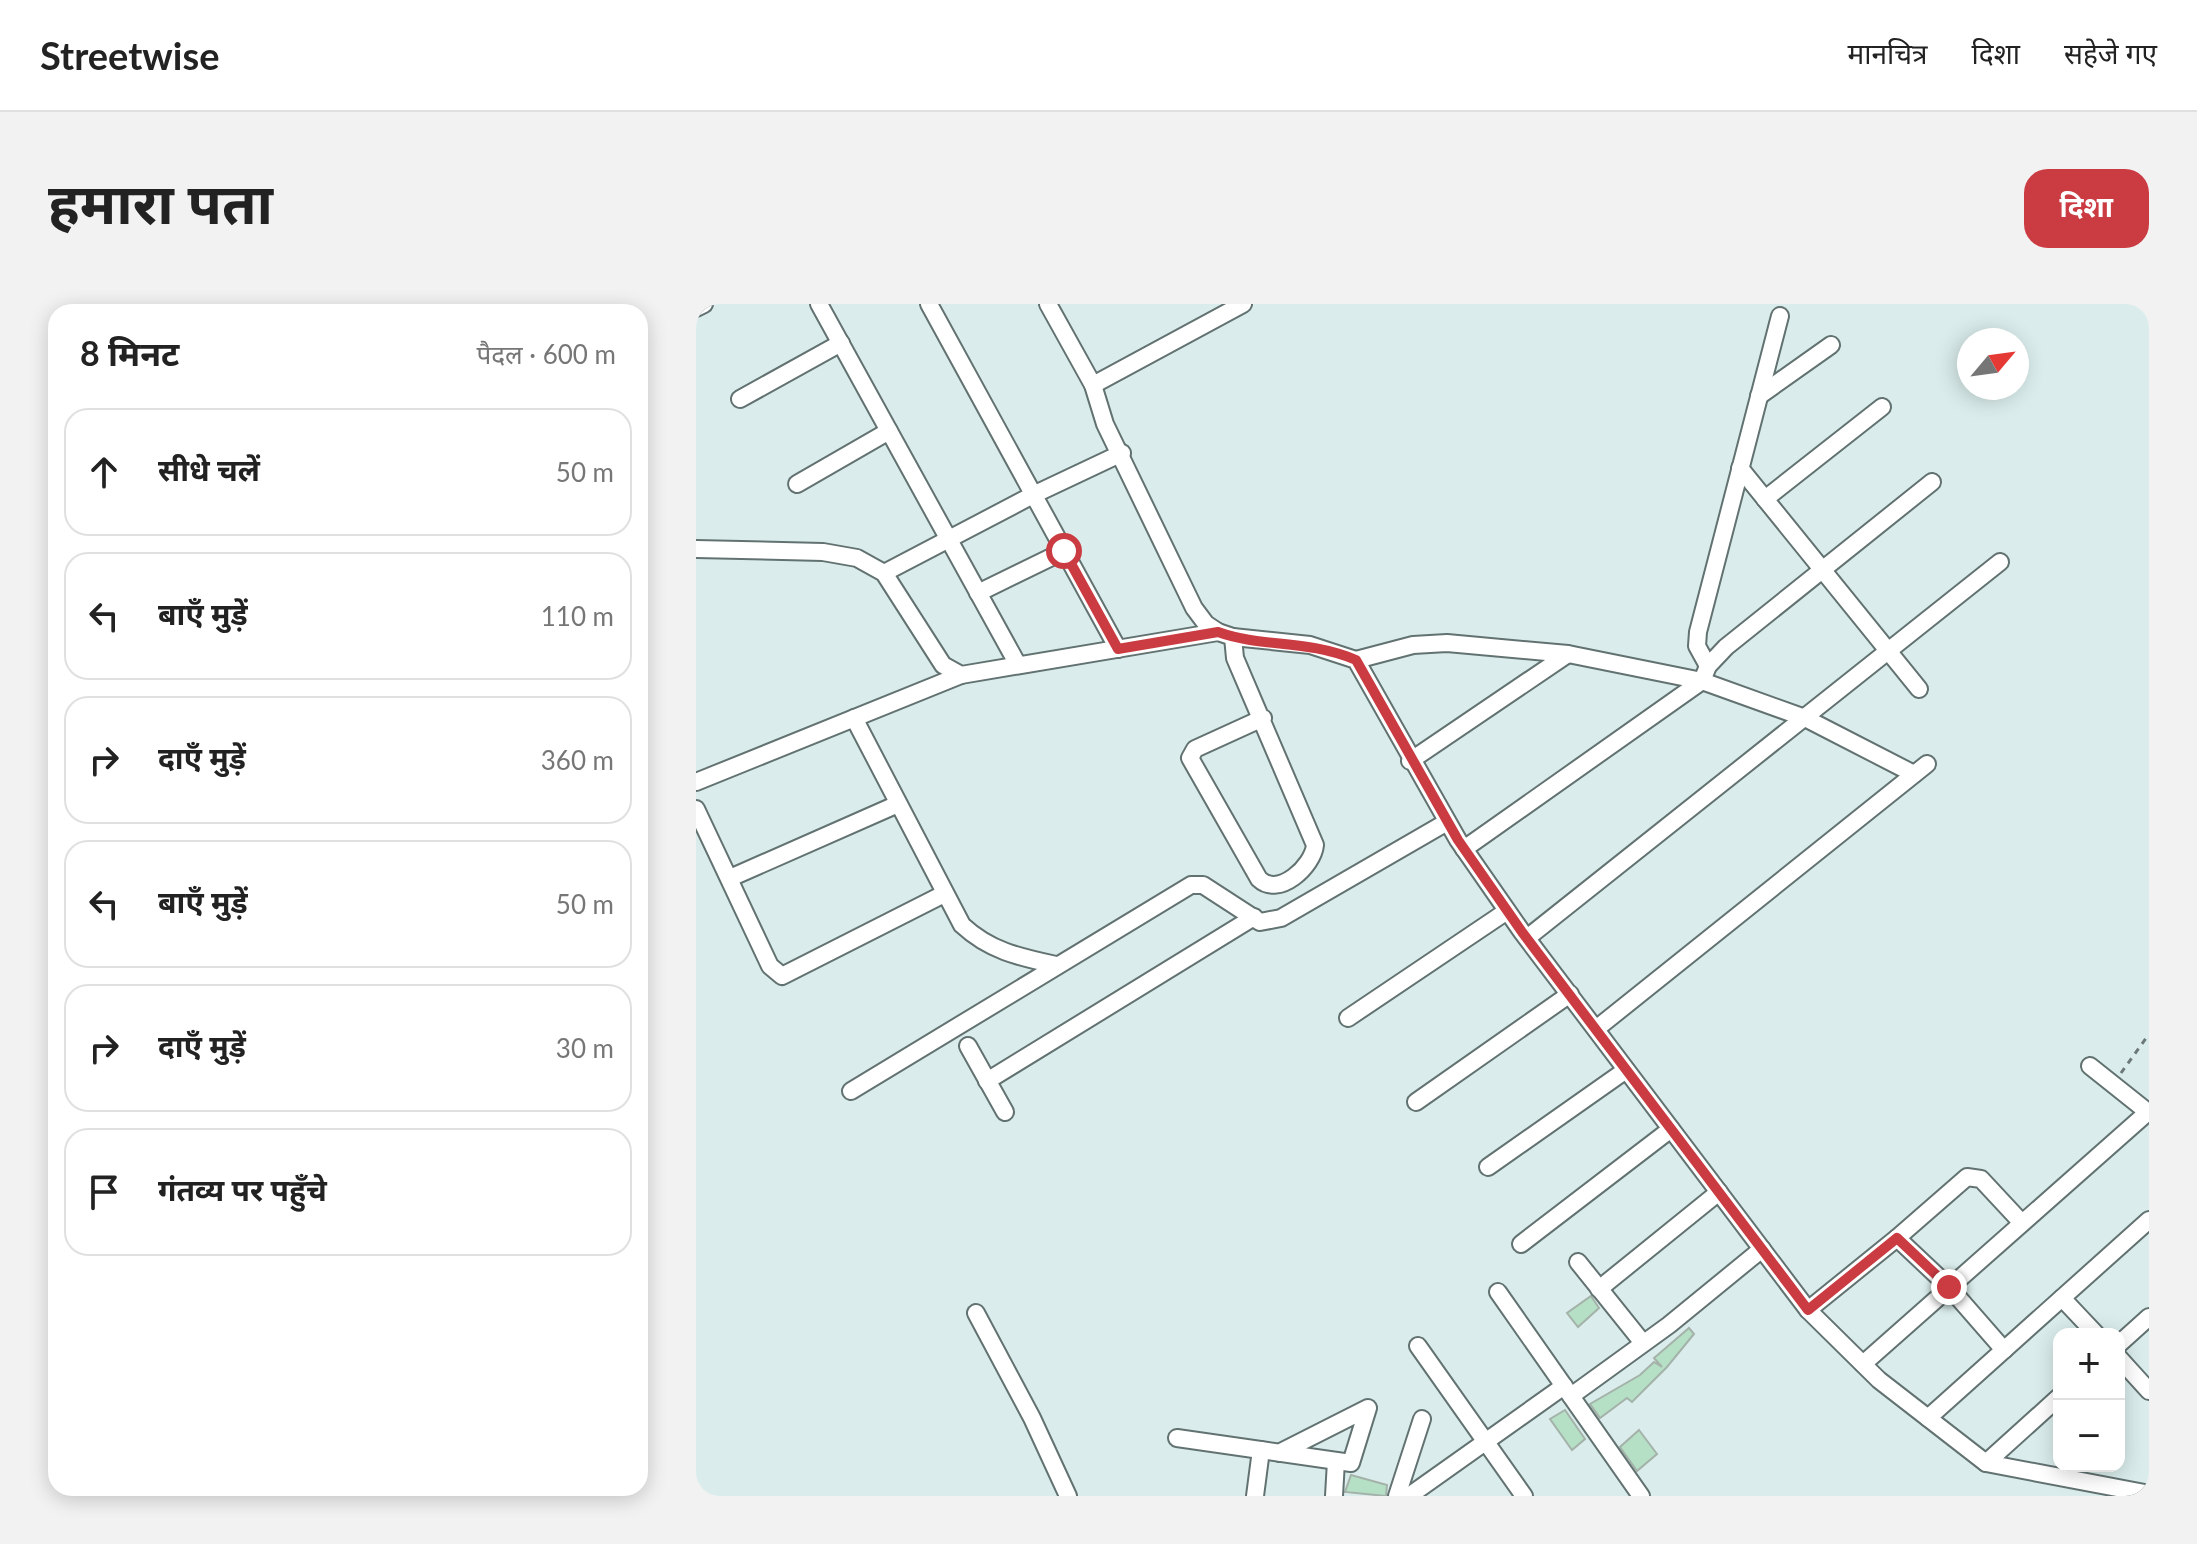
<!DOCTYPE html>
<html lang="hi">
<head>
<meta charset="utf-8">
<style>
	:root { --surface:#fff; --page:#f2f2f2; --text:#222; --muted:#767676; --line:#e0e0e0; --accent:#cb3b42 }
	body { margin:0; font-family:Lato,"Noto Sans Devanagari",sans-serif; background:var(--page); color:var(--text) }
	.controls { position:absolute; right:24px; bottom:24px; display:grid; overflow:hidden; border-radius:16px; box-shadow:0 4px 20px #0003 }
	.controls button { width:72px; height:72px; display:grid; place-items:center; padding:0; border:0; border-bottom:2px solid var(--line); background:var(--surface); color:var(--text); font:40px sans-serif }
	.compass { position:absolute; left:1261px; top:24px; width:72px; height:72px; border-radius:50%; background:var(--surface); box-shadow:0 4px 20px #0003; rotate:61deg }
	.stop { position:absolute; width:24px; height:24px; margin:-18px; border:6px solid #cb3b42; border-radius:50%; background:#fff }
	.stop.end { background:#cb3b42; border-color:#fff; box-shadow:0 2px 8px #0008 }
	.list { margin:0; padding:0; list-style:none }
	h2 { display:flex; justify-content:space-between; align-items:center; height:104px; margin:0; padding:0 32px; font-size:34px }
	h2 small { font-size:26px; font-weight:400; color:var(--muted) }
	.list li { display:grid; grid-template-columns:52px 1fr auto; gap:24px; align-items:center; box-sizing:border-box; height:128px; margin:0 16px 16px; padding:0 16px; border:2px solid var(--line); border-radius:24px }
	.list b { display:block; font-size:30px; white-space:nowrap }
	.list em { font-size:26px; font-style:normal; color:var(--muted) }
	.icon { flex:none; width:44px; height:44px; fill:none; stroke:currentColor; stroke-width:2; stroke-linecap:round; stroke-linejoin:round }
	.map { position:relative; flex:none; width:1453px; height:1192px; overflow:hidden; border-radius:24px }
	header { display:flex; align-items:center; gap:48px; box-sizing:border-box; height:112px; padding:0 40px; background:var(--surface); border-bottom:2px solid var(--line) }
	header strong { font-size:38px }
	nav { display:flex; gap:44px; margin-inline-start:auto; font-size:28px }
	.intro { display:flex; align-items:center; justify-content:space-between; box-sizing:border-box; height:192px; padding:0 48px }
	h1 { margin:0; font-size:56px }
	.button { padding:20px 36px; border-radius:24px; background:var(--accent); color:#fff; font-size:28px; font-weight:700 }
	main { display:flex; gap:48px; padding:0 48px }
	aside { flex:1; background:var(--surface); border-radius:24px; box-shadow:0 4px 20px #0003 }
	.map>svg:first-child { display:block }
</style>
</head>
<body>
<header>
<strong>Streetwise</strong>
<nav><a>मानचित्र</a><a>दिशा</a><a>सहेजे गए</a></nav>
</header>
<div class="intro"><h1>हमारा पता</h1><a class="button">दिशा</a></div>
<main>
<aside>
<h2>8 मिनट<small>पैदल · 600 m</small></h2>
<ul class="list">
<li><svg class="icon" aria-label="ahead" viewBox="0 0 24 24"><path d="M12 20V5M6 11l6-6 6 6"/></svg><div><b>सीधे चलें</b></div><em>50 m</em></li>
<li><svg class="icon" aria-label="left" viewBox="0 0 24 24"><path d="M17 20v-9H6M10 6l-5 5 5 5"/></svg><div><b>बाएँ मुड़ें</b></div><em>110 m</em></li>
<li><svg class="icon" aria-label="right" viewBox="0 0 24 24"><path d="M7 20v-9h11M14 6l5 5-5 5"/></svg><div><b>दाएँ मुड़ें</b></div><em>360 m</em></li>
<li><svg class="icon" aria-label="left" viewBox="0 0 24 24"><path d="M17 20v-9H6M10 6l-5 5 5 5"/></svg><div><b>बाएँ मुड़ें</b></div><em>50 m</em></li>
<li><svg class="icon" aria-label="right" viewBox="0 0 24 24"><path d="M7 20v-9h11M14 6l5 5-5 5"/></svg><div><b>दाएँ मुड़ें</b></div><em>30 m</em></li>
<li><svg class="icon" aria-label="arrive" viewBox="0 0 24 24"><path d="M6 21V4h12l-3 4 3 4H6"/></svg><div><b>गंतव्य पर पहुँचे</b></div></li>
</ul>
</aside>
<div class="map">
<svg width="1453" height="1192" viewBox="0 0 1453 1192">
	<rect width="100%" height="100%" fill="#daedec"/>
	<g fill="#b5e0c6" stroke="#a4b2a9" stroke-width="2">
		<path d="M895 992 903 1004 882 1023 871 1009Z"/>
		<path d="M993 1024 998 1030 971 1063 936 1098 931 1094 904 1114 894 1100 944 1071 958 1058 966 1063 958 1054Z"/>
		<path d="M869 1106 889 1135 876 1146 854 1115Z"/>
		<path d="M943 1126 961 1150 941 1167 924 1143Z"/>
		<path d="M655 1171 691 1181 690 1192 649 1188Z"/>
	</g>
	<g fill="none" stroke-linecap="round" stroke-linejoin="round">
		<g stroke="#627271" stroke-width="20">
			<g id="minor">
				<path d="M123 0 322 361"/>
				<path d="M233 0 422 345"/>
				<path d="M352 0 397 81 409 120 498 304 510 320 522 328"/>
				<path d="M0 4 8 0"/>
				<path d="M397 81 547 0"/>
				<path d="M1063 92 1135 41"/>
				<path d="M44 95 145 39"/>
				<path d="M1044 164 1223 385"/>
				<path d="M101 180 193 127"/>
				<path d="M1069 195 1186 103"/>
				<path d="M0 245 127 248 161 254 188 269 247 361 265 371 522 328 537 333 614 341 660 356 762 536 826 628 1112 1006 1183 1076 1290 1159 1453 1190"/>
				<path d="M188 269 337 191 426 149"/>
				<path d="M282 289 368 247"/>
				<path d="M537 333 539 354 619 541C617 562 583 594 563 575L494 454 499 445 567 414"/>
				<path d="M660 356 717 341 751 339 872 350 1006 377 1109 414 1218 470"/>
				<path d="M1012 362 1001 342 1002 328 1084 12"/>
				<path d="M158 414 266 621C294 647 323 653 360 661"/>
				<path d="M714 457 872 350"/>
				<path d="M0 478 265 371"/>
				<path d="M0 505 74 662 86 672 248 590"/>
				<path d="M768 545 1006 377 1012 362 1030 343 1236 178"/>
				<path d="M34 574 202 500"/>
				<path d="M831 634 1304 258"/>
				<path d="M652 714 811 607"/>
				<path d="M900 725 1231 460"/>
				<path d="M272 742 309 808"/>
				<path d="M1394 762 1453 809"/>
				<path d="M291 777 558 613"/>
				<path d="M155 787 495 581H507L564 618 585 614 751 518"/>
				<path d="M720 798 874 690"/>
				<path d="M792 863 930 766"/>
				<path d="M1201 934 1271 873 1285 875 1326 919"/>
				<path d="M825 940 975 825"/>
				<path d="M882 958 947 1039"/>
				<path d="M903 985 1023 888"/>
				<path d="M802 988 945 1192"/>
				<path d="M1366 994 1400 1030"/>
				<path d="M1112 1006 1201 934 1253 983 1308 1046"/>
				<path d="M280 1009 336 1114 372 1192"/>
				<path d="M1423 1040 1453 1013"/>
				<path d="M722 1042 828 1192"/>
				<path d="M1423 1054 1453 1087"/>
				<path d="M1167 1060 1452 808"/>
				<path d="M875 1092 973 1021 1066 945"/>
				<path d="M1232 1114 1453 916"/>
				<path d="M481 1134C539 1142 597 1151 655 1159L672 1104 583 1149"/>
				<path d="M1290 1159 1363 1093"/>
				<path d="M559 1192 565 1146"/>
				<path d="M638 1192 640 1157"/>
				<path d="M701 1192 726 1115"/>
				<path d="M713 1192 868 1082"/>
			</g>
		</g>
		<path stroke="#6d7978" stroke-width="3" stroke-dasharray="6 6" stroke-linecap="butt" d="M1425 769 1453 730"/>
		<use href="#minor" stroke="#fff" stroke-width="16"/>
	</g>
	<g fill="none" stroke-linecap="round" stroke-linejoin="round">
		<path stroke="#cb3b42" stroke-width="10" d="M368 247 422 345 522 328C567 344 610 335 660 356L762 536 826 628 1112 1006 1201 934 1253 983"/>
	</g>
</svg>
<div class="controls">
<button>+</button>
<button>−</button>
</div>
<svg class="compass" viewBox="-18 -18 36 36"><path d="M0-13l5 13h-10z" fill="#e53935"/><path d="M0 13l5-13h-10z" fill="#767676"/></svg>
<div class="stop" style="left:368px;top:247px"></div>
<div class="stop end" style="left:1253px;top:983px"></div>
</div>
</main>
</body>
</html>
